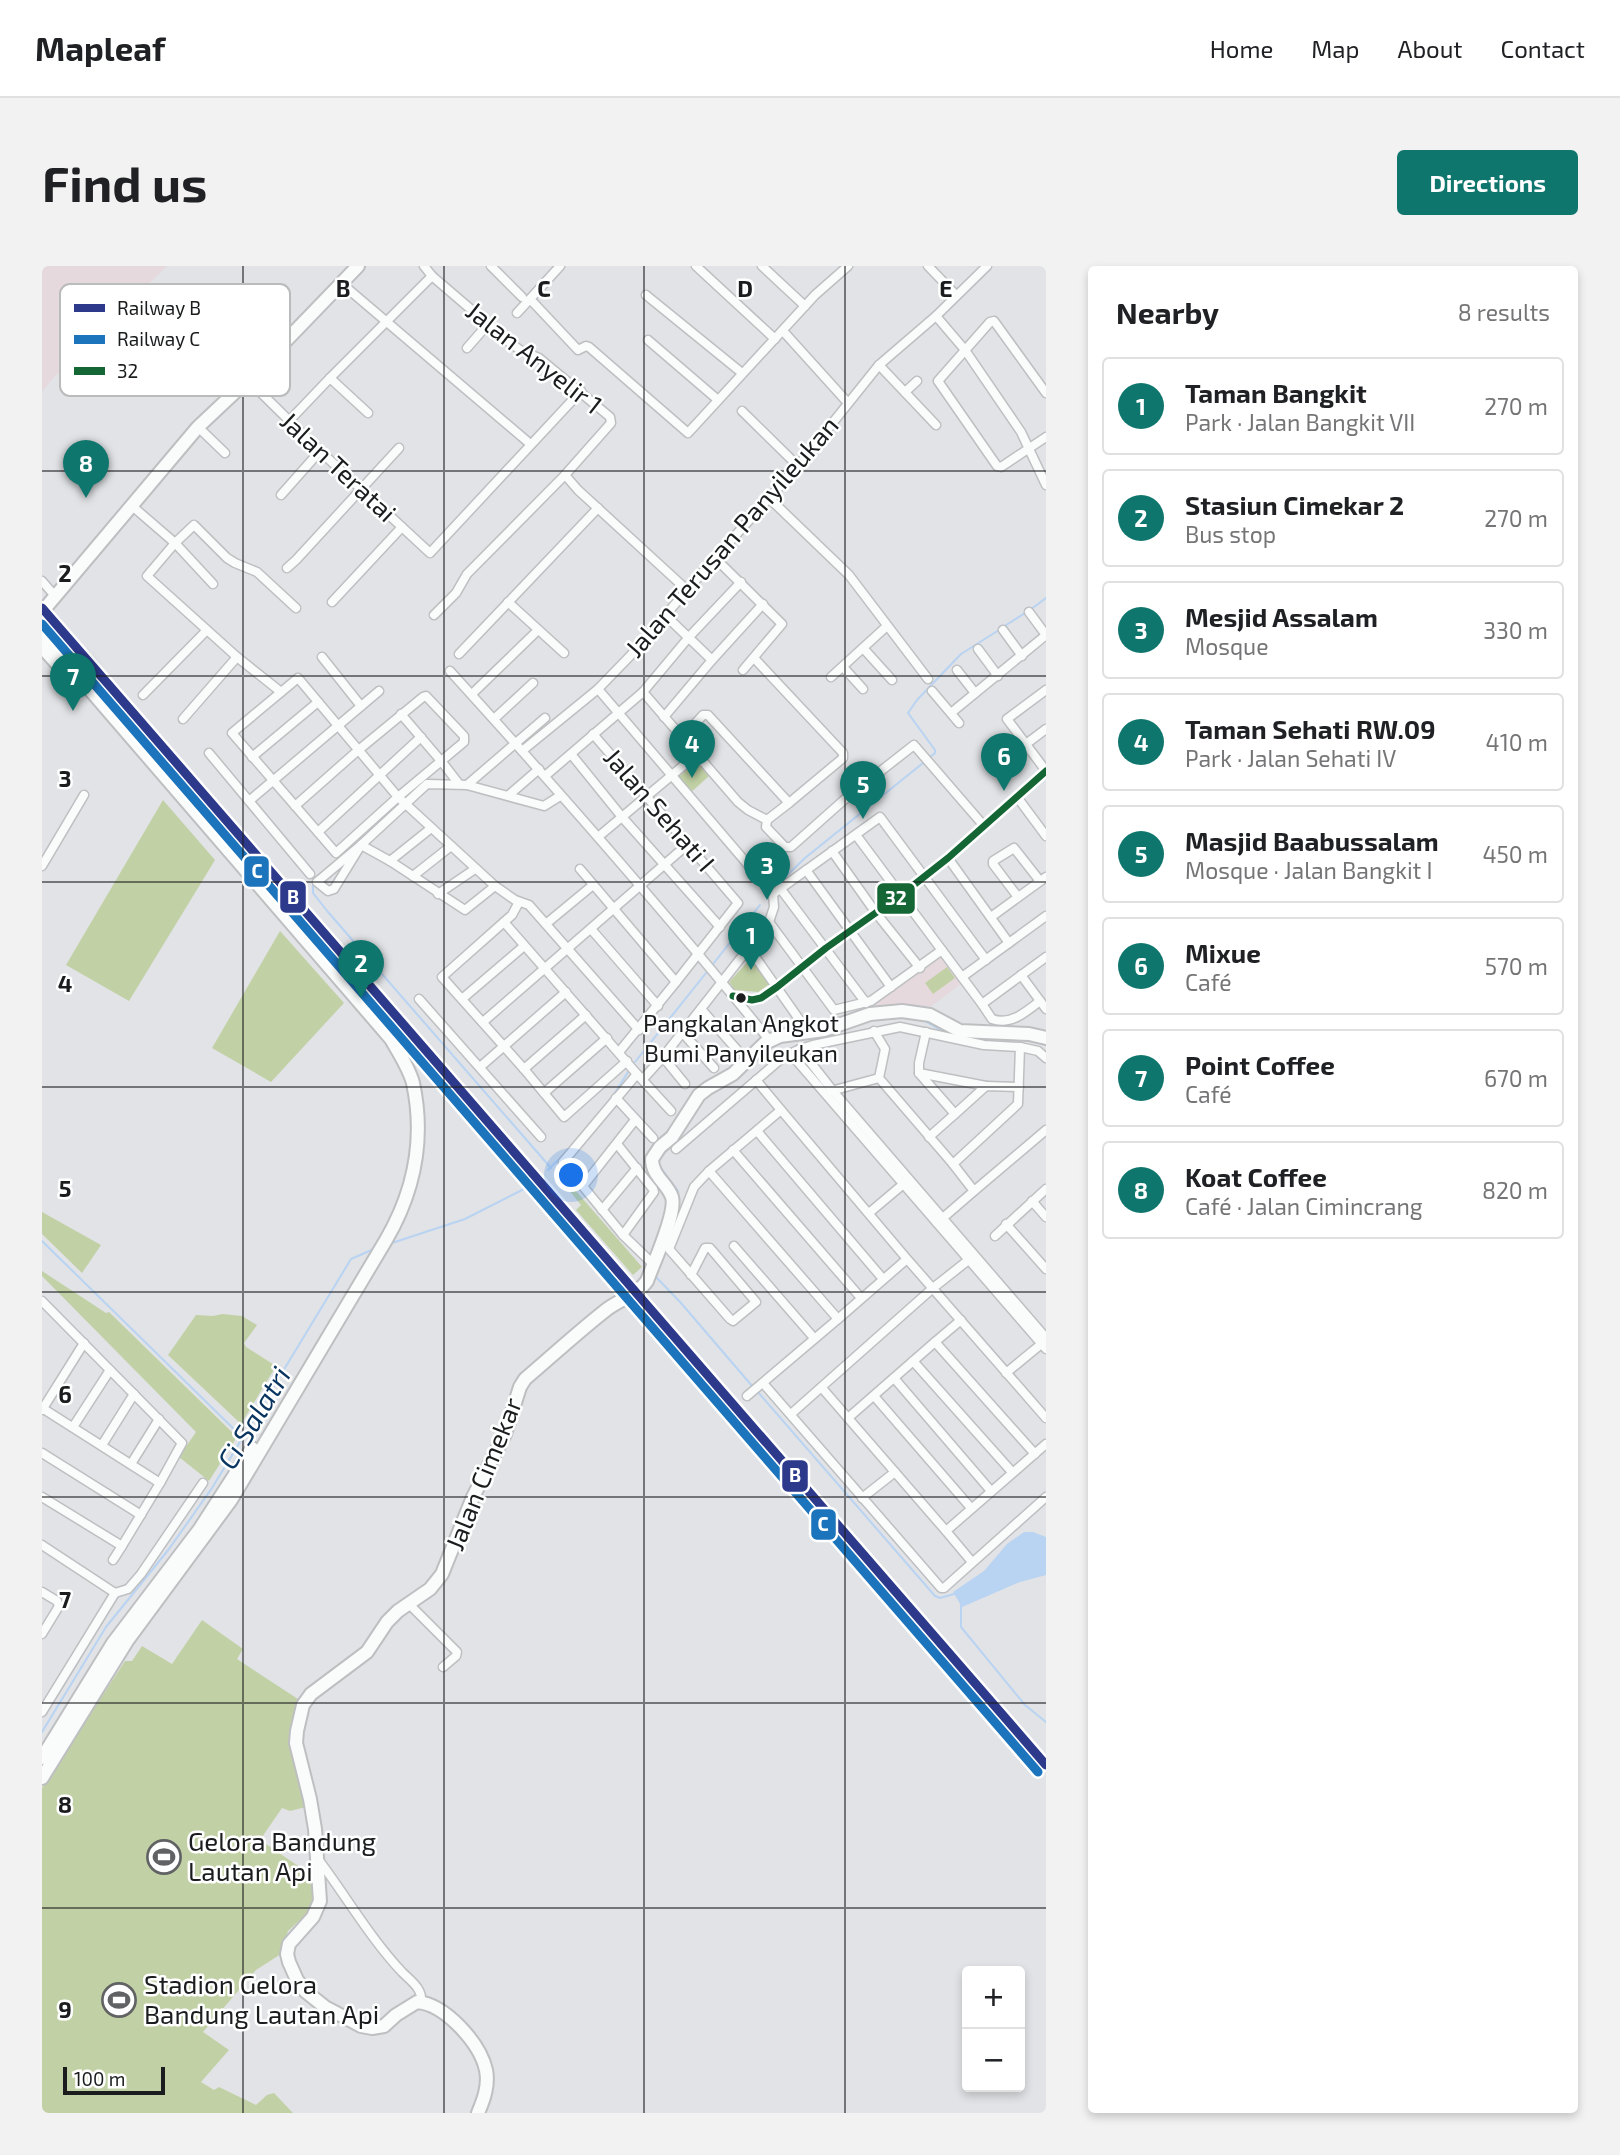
<!DOCTYPE html>
<html lang="en">
<head>
<meta charset="utf-8">
<style>
	:root { --surface:#fff; --page:#f2f2f2; --text:#202124; --muted:#757577; --line:#e0e0e0; --accent:#0f766e }
	body { margin:0; font-family:"Exo 2",sans-serif; background:var(--page); color:var(--text) }
	.controls { position:absolute; right:21px; bottom:21px; display:grid; overflow:hidden; border-radius:7px; box-shadow:0 4px 10px #0003 }
	.controls button { width:63px; height:63px; display:grid; place-items:center; padding:0; border:0; border-bottom:2px solid var(--line); background:var(--surface); color:var(--text); font:35px sans-serif }
	.scale { position:absolute; left:21px; bottom:18px; width:102px; box-sizing:border-box; padding-left:7px; border:4px solid #1a1c1d; border-top:0; font-size:19px; line-height:24px; white-space:nowrap; color:#1a1c1d; -webkit-text-stroke:5px #fff; paint-order:stroke }
	.you { position:absolute; left:530px; top:910px; width:24px; height:24px; margin:-18px; border:5px solid #fff; border-radius:50%; background:#1a73e8; box-shadow:0 0 0 10px #1a73e833 }
	.badge { display:grid; place-items:center; width:46px; height:46px; border-radius:50%; background:var(--accent); color:#fff; font-size:23px; font-weight:700 }
	.pin { position:absolute; translate:-50% -58px; filter:drop-shadow(0 2px 4px #0008) }
	.pin::after { content:''; position:absolute; top:37px; width:24px; height:21px; background:inherit; clip-path:polygon(0 0,100% 0,50% 100%) }
	.list { margin:0; padding:0; list-style:none }
	h2 { display:flex; justify-content:space-between; align-items:center; height:91px; margin:0; padding:0 28px; font-size:30px }
	h2 small { font-size:23px; font-weight:400; color:var(--muted) }
	.list li { display:grid; grid-template-columns:46px 1fr auto; gap:21px; align-items:center; box-sizing:border-box; height:98px; margin:0 14px 14px; padding:0 14px; border:2px solid var(--line); border-radius:7px }
	.list b { display:block; font-size:26px; white-space:nowrap }
	.list p { margin:0; font-size:23px; white-space:nowrap; color:var(--muted) }
	.list em { font-size:23px; font-style:normal; color:var(--muted) }
	.map { position:relative; flex:none; width:1004px; height:1847px; overflow:hidden; border-radius:7px }
	header { display:flex; align-items:center; gap:42px; box-sizing:border-box; height:98px; padding:0 35px; background:var(--surface); border-bottom:2px solid var(--line) }
	header strong { font-size:33px }
	nav { display:flex; gap:38px; margin-inline-start:auto; font-size:24px }
	.intro { display:flex; align-items:center; justify-content:space-between; box-sizing:border-box; height:168px; padding:0 42px }
	h1 { margin:0; font-size:49px }
	.button { padding:18px 32px; border-radius:7px; background:var(--accent); color:#fff; font-size:24px; font-weight:700 }
	main { display:flex; gap:42px; padding:0 42px }
	aside { flex:1; background:var(--surface); border-radius:7px; box-shadow:0 4px 10px #0003 }
	.map>svg:first-child { display:block }
</style>
</head>
<body>
<header>
<strong>Mapleaf</strong>
<nav><a>Home</a><a>Map</a><a>About</a><a>Contact</a></nav>
</header>
<div class="intro"><h1>Find us</h1><a class="button">Directions</a></div>
<main>
<div class="map">
<svg width="1004" height="1847" viewBox="0 0 1004 1847">
	<rect width="100%" height="100%" fill="#e1e3e6"/>
	<g fill="#e6d9dd">
		<path d="M0 0H125L70 54 50 80 12 111 0 126Z"/>
		<path d="M899 688 920 717 887 742 862 738 835 740 833 737Z"/>
	</g>
	<g fill="#c2d1a5">
		<path d="M11 362 349 753 341 752 123 504 6 367Z"/>
		<path d="M654 496 667 510 647 528 634 513Z"/>
		<path d="M121 534 173 594 87 735 24 699Z"/>
		<path d="M238 665 302 737 229 816 170 782Z"/>
		<path d="M710 691 729 717 716 726 693 724 687 716Z"/>
		<path d="M905 701 913 712 891 728 883 717Z"/>
		<path d="M521 910 600 1001 591 1009 534 944 539 939 518 913Z"/>
		<path d="M0 946 59 979 40 1007 0 968Z"/>
		<path d="M0 1005 64 1047 67 1046 195 1171 167 1215 137 1191 154 1166 0 1010Z"/>
		<path d="M180 1048 200 1050 215 1059 202 1077 204 1081 234 1100 199 1158 126 1089 154 1049 171 1050Z"/>
		<path d="M160 1354 201 1383 195 1393 259 1435 252 1449 249 1467 264 1541 248 1545 240 1542 218 1574 268 1608 273 1633 269 1644 246 1665 239 1688 214 1704 161 1766 187 1784 159 1816 172 1824 177 1821 214 1839 225 1829 232 1827 251 1847H0V1522L83 1395H90L100 1380 95 1377 130 1398Z"/>
	</g>
	<path fill="#b9d3f2" d="M982 1266H991L1004 1271V1309L978 1316 920 1341 911 1326 942 1305 965 1278Z"/>
	<g fill="none" stroke-linecap="round" stroke-linejoin="round">
		<g stroke="#b9d3f2" stroke-width="2">
			<path d="M988 344 1004 332"/>
			<path d="M961 361 983 347"/>
			<path d="M888 491 893 487V484L866 447 875 434 919 388 957 364"/>
			<path d="M363 531 378 519"/>
			<path d="M319 573 357 538"/>
			<path d="M301 589 311 580"/>
			<path d="M271 617V627L286 646 509 902"/>
			<path d="M732 622 763 592 881 497"/>
			<path d="M671 698 718 639"/>
			<path d="M883 755 905 768"/>
			<path d="M593 796 664 707"/>
			<path d="M571 830 586 806"/>
			<path d="M616 898 636 925V931"/>
			<path d="M506 904 527 883"/>
			<path d="M0 975 200 1171"/>
			<path d="M350 977 423 953 488 920"/>
			<path d="M613 1010 639 1037 711 1121"/>
			<path d="M715 1125 893 1330 898 1332 912 1328"/>
			<path d="M919 1339V1361L983 1439 1004 1456"/>
			<path d="M0 1466 64 1361 127 1283 170 1222 309 993 332 983"/>
		</g>
		<g stroke="#bdbfc1" stroke-width="11">
			<g id="street">
				<path d="M449 0 480 31"/>
				<path d="M518 0 488 33 536 84 544 80 547 81 646 167 773 29 806 0"/>
				<path d="M654 0 733 73"/>
				<path d="M720 0 763 40"/>
				<path d="M886 0 914 29"/>
				<path d="M390 10 467 76 478 84 497 92 568 151 569 157 523 209 536 224 645 324"/>
				<path d="M299 17 486 176"/>
				<path d="M604 29 700 107"/>
				<path d="M475 47 488 33"/>
				<path d="M894 50 923 84 979 166 1004 219"/>
				<path d="M741 65 806 137"/>
				<path d="M606 74 676 134"/>
				<path d="M425 82 446 58"/>
				<path d="M837 99 894 159"/>
				<path d="M288 112 326 147"/>
				<path d="M206 114 278 185 388 287 539 125"/>
				<path d="M863 126 875 115"/>
				<path d="M1004 127 952 55 948 56 896 115 955 200 959 201 1004 171"/>
				<path d="M700 145 756 200"/>
				<path d="M247 155 288 112 390 10 382 0"/>
				<path d="M156 161 183 187"/>
				<path d="M239 229 278 185"/>
				<path d="M728 233 807 309 886 413"/>
				<path d="M89 239 133 277 105 310 195 391 239 426"/>
				<path d="M673 292 740 358 701 404"/>
				<path d="M245 302 254 294 357 182"/>
				<path d="M0 315 13 330"/>
				<path d="M171 318 133 277 152 259 185 292 193 297 215 306 254 342"/>
				<path d="M290 336 360 261"/>
				<path d="M466 336 522 387"/>
				<path d="M392 349 414 327 425 308 523 209"/>
				<path d="M623 349 670 394"/>
				<path d="M961 364 980 390"/>
				<path d="M821 382 850 414"/>
				<path d="M936 383 956 410"/>
				<path d="M417 388 556 242"/>
				<path d="M280 391 319 440"/>
				<path d="M801 401 821 423"/>
				<path d="M915 404 933 427"/>
				<path d="M408 405C516 524 622 645 724 770"/>
				<path d="M789 411 845 360"/>
				<path d="M556 423 731 628"/>
				<path d="M1004 424 965 453 1004 505"/>
				<path d="M890 425 917 457"/>
				<path d="M601 426 696 536 706 544 725 554"/>
				<path d="M430 428 493 367"/>
				<path d="M101 429 165 364"/>
				<path d="M909 447 1004 369 987 346"/>
				<path d="M359 448 400 496 417 518"/>
				<path d="M622 451 670 394 721 338"/>
				<path d="M141 453 195 391"/>
				<path d="M452 453 491 417"/>
				<path d="M551 468 696 637 634 716 577 786"/>
				<path d="M640 472 661 449H666L747 537 801 492V487L712 392"/>
				<path d="M984 478 1004 463"/>
				<path d="M480 485 556 423 588 390 673 292 756 200 837 99 894 50 945 0"/>
				<path d="M167 487 268 608"/>
				<path d="M529 488 580 551 678 661"/>
				<path d="M210 491 276 436"/>
				<path d="M503 510 601 426 647 371 699 316"/>
				<path d="M425 519 503 452"/>
				<path d="M467 529 497 503"/>
				<path d="M975 531 1004 570"/>
				<path d="M207 535 337 425"/>
				<path d="M253 540 313 487 319 482 381 431 384 430 422 470V476L356 531 294 587 190 467 256 412 356 531 453 620 473 634 487 639 597 764"/>
				<path d="M725 554 724 561 743 581H749L803 533 872 479 942 560"/>
				<path d="M725 554 747 537"/>
				<path d="M276 566 379 471"/>
				<path d="M814 569 940 738 1004 691"/>
				<path d="M556 571 654 489"/>
				<path d="M319 579 292 623 286 625 275 616 319 579 385 518 425 519 502 540 518 530"/>
				<path d="M319 579 348 595 423 644 453 620"/>
				<path d="M790 585 834 647 878 702"/>
				<path d="M906 592 967 677"/>
				<path d="M348 595 388 563"/>
				<path d="M0 600 42 529"/>
				<path d="M538 603 634 716"/>
				<path d="M764 604 849 721"/>
				<path d="M371 610 409 580"/>
				<path d="M738 622 824 737"/>
				<path d="M396 628 433 603"/>
				<path d="M731 628 838 551 944 694"/>
				<path d="M976 631 951 598V595L972 582 998 615"/>
				<path d="M477 636 470 649 462 656 400 711 482 803 522 851 585 795"/>
				<path d="M949 651 1004 611"/>
				<path d="M462 656 595 808"/>
				<path d="M727 656 792 744 829 735 900 684"/>
				<path d="M505 657 551 619"/>
				<path d="M549 663 616 740"/>
				<path d="M707 682 759 756"/>
				<path d="M979 709 1004 743"/>
				<path d="M920 711 1004 650"/>
				<path d="M692 731 710 734 719 732 735 721 784 682 859 629 906 592 1004 505"/>
				<path d="M377 733 499 871"/>
				<path d="M420 733 482 680"/>
				<path d="M940 738 950 753C968 760 984 746 998 735"/>
				<path d="M659 743 696 785"/>
				<path d="M441 756 646 578"/>
				<path d="M832 765 843 783 837 812 911 898"/>
				<path d="M640 766 672 802"/>
				<path d="M884 766 877 797V807L913 848 944 820 977 821"/>
				<path d="M978 781 996 785 1004 792"/>
				<path d="M758 783 791 825 1004 1072"/>
				<path d="M748 787 1004 1083"/>
				<path d="M621 791 643 818"/>
				<path d="M438 801 524 726"/>
				<path d="M482 803 544 749"/>
				<path d="M877 807 944 820"/>
				<path d="M601 813 621 791 727 656 732 641 731 628"/>
				<path d="M714 814 739 844"/>
				<path d="M789 825 837 812"/>
				<path d="M502 827 565 772"/>
				<path d="M574 832 611 872"/>
				<path d="M715 865 841 1013"/>
				<path d="M887 871 913 848"/>
				<path d="M575 878 611 923 612 926 581 969"/>
				<path d="M634 883 740 792 758 783 771 779 858 761 942 779 978 781 976 838 911 898 932 925 895 957"/>
				<path d="M691 884 819 1032"/>
				<path d="M521 896 595 808 629 845"/>
				<path d="M521 896 581 969 611 998"/>
				<path d="M541 920 593 854"/>
				<path d="M932 925 1004 864"/>
				<path d="M990 935 1004 951"/>
				<path d="M560 944 595 902"/>
				<path d="M827 947 865 915"/>
				<path d="M964 958 1004 1003"/>
				<path d="M953 970 1004 923"/>
				<path d="M692 980 772 1072"/>
				<path d="M865 993 796 1053 667 905 739 844 865 993 1004 1152"/>
				<path d="M649 1009 663 982H668L714 1036 691 1055 688 1053 627 983 652 921 667 905"/>
				<path d="M0 1035 140 1177 118 1217 80 1280 0 1231"/>
				<path d="M893 1076 919 1054"/>
				<path d="M871 1095 970 1206"/>
				<path d="M964 1107 1003 1075"/>
				<path d="M852 1112 949 1225"/>
				<path d="M721 1117 899 1322H902L1004 1231"/>
				<path d="M780 1122 904 1265 1004 1178"/>
				<path d="M705 1130 796 1053"/>
				<path d="M832 1130 929 1242"/>
				<path d="M0 1142 118 1217"/>
				<path d="M0 1144 42 1077"/>
				<path d="M749 1148 891 1022 929 992"/>
				<path d="M806 1152 893 1076 993 1188"/>
				<path d="M31 1161 68 1104"/>
				<path d="M60 1179 92 1128"/>
				<path d="M0 1187 99 1249"/>
				<path d="M89 1198 117 1153"/>
				<path d="M820 1232 853 1206"/>
				<path d="M904 1265 930 1296"/>
				<path d="M0 1279 73 1327 0 1446"/>
				<path d="M71 1294 80 1280"/>
				<path d="M0 1326 15 1335 17 1340 0 1368"/>
				<path d="M73 1327 86 1323 99 1308 161 1217"/>
				<path d="M366 1337 415 1386 414 1390 401 1401"/>
				<path d="M276 1593C304 1630 328 1672 360 1706 369 1715 381 1723 379 1736"/>
			</g>
		</g>
		<g stroke="#bdbfc1" stroke-width="16">
			<g id="secondary">
				<path d="M0 346 156 161 206 114 316 0"/>
				<path d="M0 368 349 773C357 787 367 802 371 817 383 873 372 926 344 974L189 1234 85 1375 0 1512"/>
				<path d="M0 381 16 399"/>
				<path d="M0 1492 71 1377 157 1264 210 1182"/>
				<path d="M436 1847C442 1833 447 1819 444 1804 438 1777 403 1738 375 1736L354 1749 342 1760 330 1762 319 1760 283 1741 263 1725 255 1714 247 1696 245 1688 247 1678 271 1651 278 1635 273 1563 268 1533 254 1477 255 1465 261 1439 269 1428 325 1386 345 1356 356 1345 388 1323 400 1308 431 1231 463 1168 478 1121 483 1113C510 1090 536 1066 564 1044 577 1034 595 1029 605 1015 611 998 635 947 630 931 625 917 610 910 610 893L618 881 630 871 657 829 666 822 691 808 723 777 738 770 782 764 828 748 860 745 888 749 918 765 987 768 1004 772"/>
			</g>
		</g>
		<use href="#street" stroke="#fafbfb" stroke-width="8"/>
		<use href="#secondary" stroke="#fafbfb" stroke-width="12"/>
		<g stroke="#fff" stroke-width="12">
			<path id="bus-1" d="M691 730 710 734 719 732 735 721 784 682 859 629 906 592 1004 505"/>
		</g>
		<use href="#bus-1" stroke="#156635" stroke-width="7"/>
		<g stroke="#fff" stroke-width="14">
			<path id="rail-1" d="M0 342 1004 1499"/>
		</g>
		<g stroke="#fff" stroke-width="14">
			<path id="rail-2" d="M0 358 996 1506"/>
		</g>
		<use href="#rail-1" stroke="#2d398b" stroke-width="9"/>
		<use href="#rail-2" stroke="#1c75bc" stroke-width="9"/>
	</g>
	<path fill="none" stroke="#1a1c1d" stroke-width="2" stroke-opacity="0.55" d="M201 0V1847M402 0V1847M602 0V1847M803 0V1847M0 205H1004M0 410H1004M0 616H1004M0 821H1004M0 1026H1004M0 1231H1004M0 1437H1004M0 1642H1004"/>
	<defs>
		<g id="stadium-ring" transform="scale(1.75)"><circle r="9.5" fill="#fff" stroke="#606263" stroke-width="1.5"/><path d="M0-5a6.5 5 0 1 0 0 10a6.5 5 0 1 0 0-10ZM-3.5-1.8h7v3.6h-7Z" fill="#606263"/></g>
	</defs>
	<g fill-rule="evenodd">
		<use href="#stadium-ring" x="122" y="1591"/>
		<use href="#stadium-ring" x="77" y="1734"/>
	</g>
	<circle fill="#1a1c1d" stroke="#fff" stroke-width="2.5" cx="699" cy="732" r="6"/>
	<g text-anchor="middle" stroke-width="5" stroke-linejoin="round" paint-order="stroke">
		<g font-size="24" fill="#1a1c1d" stroke="#fff">
			<text x="699" y="766">Pangkalan Angkot<tspan x="699" dy="30">Bumi Panyileukan</tspan></text>
		</g>
		<g font-size="26" fill="#1a1c1d" stroke="#fff">
			<text transform="translate(492 92) rotate(38)" y="9">Jalan Anyelir 1</text>
			<text transform="translate(296 201) rotate(43)" y="9">Jalan Teratai</text>
			<text transform="translate(690 271) rotate(-49)" y="9">Jalan Terusan Panyileukan</text>
			<text transform="translate(617 544) rotate(49)" y="9">Jalan Sehati I</text>
			<text transform="translate(442 1208) rotate(-68)" y="9">Jalan Cimekar</text>
		</g>
		<g font-size="26" fill="#1a1c1d" stroke="#fff" text-anchor="start">
			<text x="146" y="1585">Gelora Bandung<tspan x="146" dy="30">Lautan Api</tspan></text>
			<text x="102" y="1728">Stadion Gelora<tspan x="102" dy="30">Bandung Lautan Api</tspan></text>
		</g>
		<g font-size="28" font-style="italic" fill="#09345f" stroke="#fff">
			<text transform="translate(212 1152) rotate(-59)" y="10">Ci Salatri</text>
		</g>
	</g>
	<rect x="18" y="18" width="230" height="112" rx="10" fill="#fff" stroke="#babbbb" stroke-width="2"/>
	<rect x="32" y="38" width="31" height="8" fill="#2d398b"/>
	<rect x="32" y="69" width="31" height="9" fill="#1c75bc"/>
	<rect x="32" y="101" width="31" height="8" fill="#156635"/>
	<g font-size="19" fill="#1a1c1d">
		<text x="75" y="49">Railway B</text>
		<text x="75" y="80">Railway C</text>
		<text x="75" y="112">32</text>
	</g>
	<g font-size="23" text-anchor="middle" font-weight="bold" fill="#1a1c1d" stroke="#fff" stroke-width="5" stroke-linejoin="round" paint-order="stroke">
		<text x="301" y="31">B</text>
		<text x="502" y="31">C</text>
		<text x="703" y="31">D</text>
		<text x="904" y="31">E</text>
		<text x="23" y="316">2</text>
		<text x="23" y="521">3</text>
		<text x="23" y="726">4</text>
		<text x="23" y="931">5</text>
		<text x="23" y="1137">6</text>
		<text x="23" y="1342">7</text>
		<text x="23" y="1547">8</text>
		<text x="23" y="1752">9</text>
	</g>
	<g stroke="#fff" stroke-width="2.5">
		<rect x="201" y="589" width="27" height="33" rx="7" fill="#1c75bc"/>
		<rect x="237" y="614" width="28" height="34" rx="7" fill="#2d398b"/>
		<rect x="834" y="616" width="40" height="33" rx="7" fill="#156635"/>
		<rect x="739" y="1193" width="28" height="34" rx="7" fill="#2d398b"/>
		<rect x="768" y="1242" width="27" height="33" rx="7" fill="#1c75bc"/>
	</g>
	<g font-size="19" text-anchor="middle" font-weight="bold" fill="#fff">
		<text x="215" y="612">C</text>
		<text x="251" y="638">B</text>
		<text x="854" y="639">32</text>
		<text x="753" y="1216">B</text>
		<text x="781" y="1265">C</text>
	</g>
</svg>
<div class="controls">
<button>+</button>
<button>−</button>
</div>
<div class="scale">100 m</div>
<div class="you"></div>
<div class="pin badge" style="left:709px;top:704px">1</div>
<div class="pin badge" style="left:319px;top:732px">2</div>
<div class="pin badge" style="left:725px;top:634px">3</div>
<div class="pin badge" style="left:650px;top:512px">4</div>
<div class="pin badge" style="left:821px;top:553px">5</div>
<div class="pin badge" style="left:962px;top:525px">6</div>
<div class="pin badge" style="left:31px;top:445px">7</div>
<div class="pin badge" style="left:44px;top:232px">8</div>
</div>
<aside>
<h2>Nearby<small>8 results</small></h2>
<ul class="list">
<li><span class="badge">1</span><div><b>Taman Bangkit</b><p>Park · Jalan Bangkit VII</p></div><em>270 m</em></li>
<li><span class="badge">2</span><div><b>Stasiun Cimekar 2</b><p>Bus stop</p></div><em>270 m</em></li>
<li><span class="badge">3</span><div><b>Mesjid Assalam</b><p>Mosque</p></div><em>330 m</em></li>
<li><span class="badge">4</span><div><b>Taman Sehati RW.09</b><p>Park · Jalan Sehati IV</p></div><em>410 m</em></li>
<li><span class="badge">5</span><div><b>Masjid Baabussalam</b><p>Mosque · Jalan Bangkit I</p></div><em>450 m</em></li>
<li><span class="badge">6</span><div><b>Mixue</b><p>Café</p></div><em>570 m</em></li>
<li><span class="badge">7</span><div><b>Point Coffee</b><p>Café</p></div><em>670 m</em></li>
<li><span class="badge">8</span><div><b>Koat Coffee</b><p>Café · Jalan Cimincrang</p></div><em>820 m</em></li>
</ul>
</aside>
</main>
</body>
</html>
